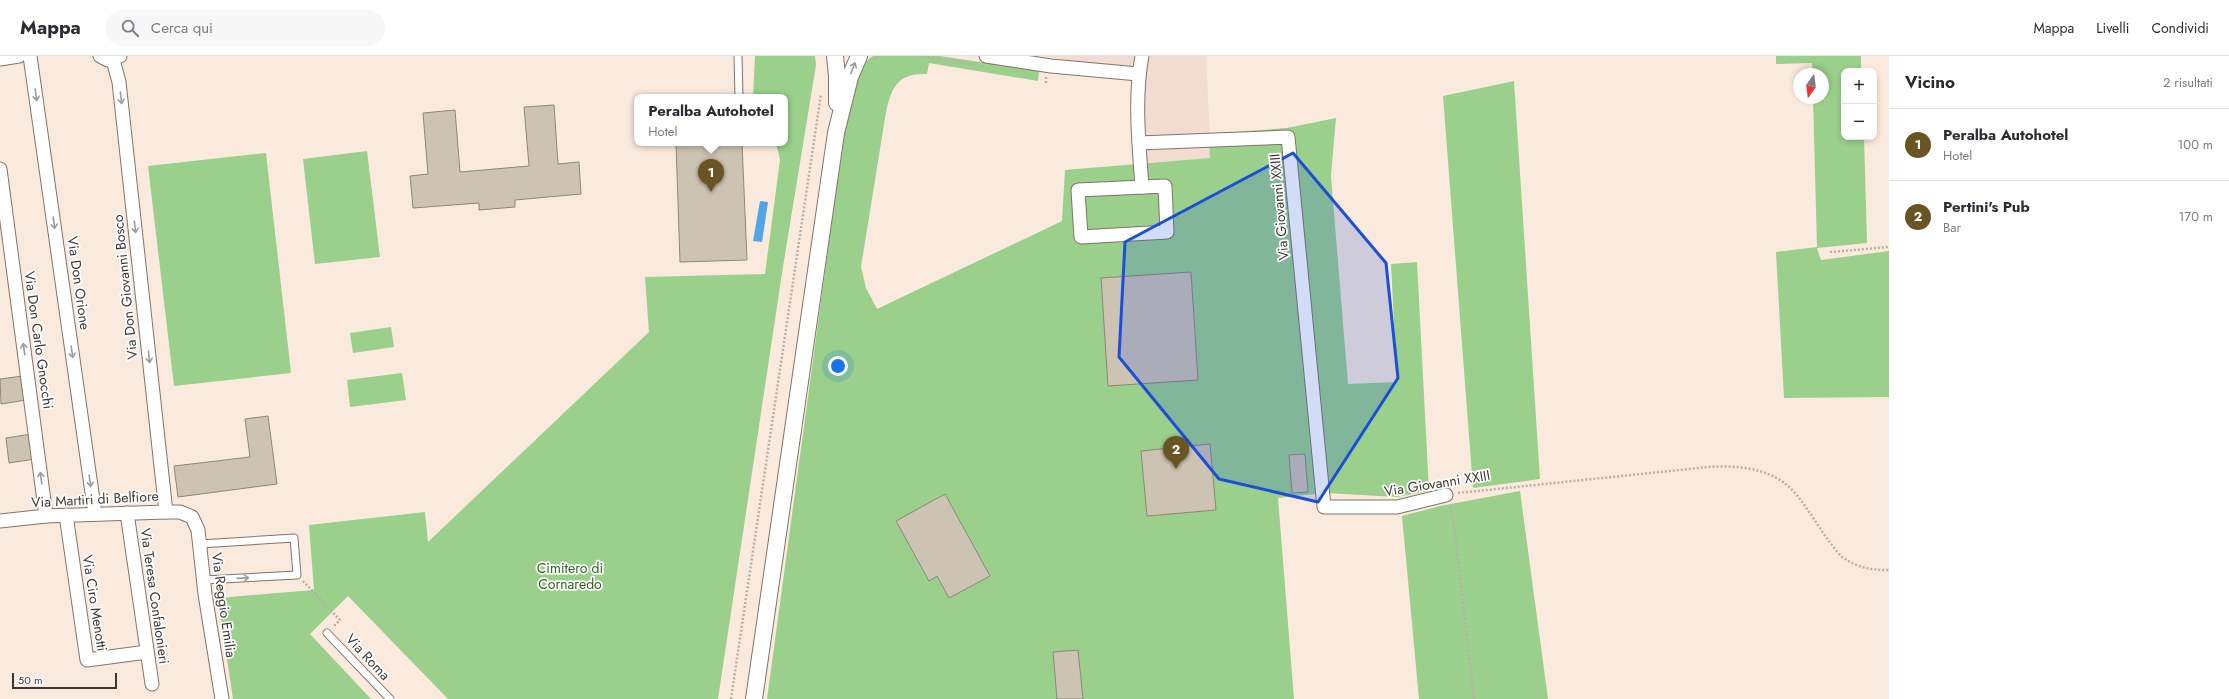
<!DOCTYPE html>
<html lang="it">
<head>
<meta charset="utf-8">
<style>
	:root { --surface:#fff; --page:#f7f7f7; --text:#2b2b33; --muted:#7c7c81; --line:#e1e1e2; --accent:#695423 }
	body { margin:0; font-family:Jost,sans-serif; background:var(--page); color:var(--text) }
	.controls { position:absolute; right:12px; top:12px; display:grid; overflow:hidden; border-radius:8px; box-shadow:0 2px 6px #0003 }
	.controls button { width:36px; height:36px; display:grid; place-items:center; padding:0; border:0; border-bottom:1px solid var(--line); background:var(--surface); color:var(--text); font:20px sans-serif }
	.compass { position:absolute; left:1793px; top:12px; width:36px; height:36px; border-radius:50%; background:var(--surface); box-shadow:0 2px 6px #0003; rotate:194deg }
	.scale { position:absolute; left:12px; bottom:10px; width:105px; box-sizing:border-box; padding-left:4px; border:2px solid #3e3833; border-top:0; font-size:11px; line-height:14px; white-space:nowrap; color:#3e3833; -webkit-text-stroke:3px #fff; paint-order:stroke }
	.you { position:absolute; left:838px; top:310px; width:14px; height:14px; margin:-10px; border:3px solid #fff; border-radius:50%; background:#1a73e8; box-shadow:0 0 0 6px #1a73e833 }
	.badge { display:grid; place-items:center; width:26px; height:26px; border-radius:50%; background:var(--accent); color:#fff; font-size:13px; font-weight:700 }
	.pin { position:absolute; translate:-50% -33px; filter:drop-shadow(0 1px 2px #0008) }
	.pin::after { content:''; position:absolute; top:21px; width:14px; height:12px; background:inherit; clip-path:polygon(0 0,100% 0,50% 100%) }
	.popup { position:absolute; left:634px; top:38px; width:154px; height:52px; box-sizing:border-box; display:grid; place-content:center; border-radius:8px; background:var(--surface); filter:drop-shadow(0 1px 3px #0005); font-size:13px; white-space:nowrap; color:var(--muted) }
	.popup b { font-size:15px; color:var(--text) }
	.popup::after { content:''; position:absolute; left:50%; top:100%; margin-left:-8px; border:8px solid transparent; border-top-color:var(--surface) }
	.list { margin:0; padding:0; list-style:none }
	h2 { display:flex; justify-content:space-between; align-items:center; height:52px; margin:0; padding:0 16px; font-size:17px }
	h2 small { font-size:13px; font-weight:400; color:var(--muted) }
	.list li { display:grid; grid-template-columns:26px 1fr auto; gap:12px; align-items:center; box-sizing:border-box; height:72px; padding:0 16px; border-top:1px solid var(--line) }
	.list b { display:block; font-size:15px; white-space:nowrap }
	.list p { margin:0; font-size:13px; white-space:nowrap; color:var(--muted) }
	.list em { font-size:13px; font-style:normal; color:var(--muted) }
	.icon { flex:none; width:22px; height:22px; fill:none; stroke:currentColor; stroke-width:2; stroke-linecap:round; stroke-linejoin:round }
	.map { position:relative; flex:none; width:1889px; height:643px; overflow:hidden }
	header { display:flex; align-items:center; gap:24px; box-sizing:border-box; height:56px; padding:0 20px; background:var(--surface); border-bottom:1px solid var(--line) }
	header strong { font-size:19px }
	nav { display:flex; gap:22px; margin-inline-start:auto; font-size:14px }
	.search { width:280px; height:36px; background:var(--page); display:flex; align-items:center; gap:10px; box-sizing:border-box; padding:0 14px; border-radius:22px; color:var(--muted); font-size:15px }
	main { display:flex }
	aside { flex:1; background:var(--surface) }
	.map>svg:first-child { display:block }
</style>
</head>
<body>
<header>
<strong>Mappa</strong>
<div class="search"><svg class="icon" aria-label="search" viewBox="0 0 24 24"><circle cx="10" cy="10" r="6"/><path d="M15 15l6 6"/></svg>Cerca qui</div>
<nav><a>Mappa</a><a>Livelli</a><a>Condividi</a></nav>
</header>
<main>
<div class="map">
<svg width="1889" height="643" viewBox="0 0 1889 643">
	<rect width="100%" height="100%" fill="#faeadd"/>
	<path fill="#f2dbd1" d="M1044 0H1206L1211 102 1135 108 1136 15Z"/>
	<g fill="#9ad08b">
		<path d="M755 0H815L816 9 782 217 718 643H448L348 540 310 578 371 643H233L218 542 314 534 309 469 425 456 428 486 649 276 645 221 765 218 780 104 776 87H785V41H753Z"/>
		<path d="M873 0H940L1039 15 1038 25 929 7 927 18C898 17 892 30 886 56L861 211 866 232 877 253 1062 165 1065 114 1210 102 1209 78 1287 72 1336 62 1331 120 1348 328 1397 326 1391 208 1417 206 1429 435 1397 441 1324 437 1278 442 1294 643H767L842 90C847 64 849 14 873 0Z"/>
		<path d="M1776 0H1861V15H1844V81H1864L1867 187 1817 192 1821 204 1889 195V341L1784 342 1776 196 1817 191 1813 42H1823V18H1813L1812 7 1776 8Z"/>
		<path d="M1514 25 1540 423 1473 432 1443 40Z"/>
		<path d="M367 95 380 201 315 208 303 103Z"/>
		<path d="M266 97 291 317 174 330 148 110Z"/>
		<path d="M391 271 394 291 353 297 350 277Z"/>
		<path d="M402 317 406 344 350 351 347 324Z"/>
		<path d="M1520 435 1548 643H1419L1402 460 1440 450Z"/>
	</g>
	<path fill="#51a5e5" d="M760 145 768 146 762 186 753 185Z"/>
	<g fill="#cdc3b3" stroke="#8f8678">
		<path d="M554 49 558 108 579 106 581 138 515 144V151L479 154V147L413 152 410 120 428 118 423 57 455 54 460 116 529 110 524 51Z"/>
		<path d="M676 87H742L747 204 680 206Z"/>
		<path d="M1191 216 1198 324 1108 330 1101 222Z"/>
		<path d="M23 320 26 344 1 348 0 323Z"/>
		<path d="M268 360 277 428 178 441 174 410 250 401 245 363Z"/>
		<path d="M31 378 35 403 9 407 6 382Z"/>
		<path d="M1210 388 1216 454 1147 460 1141 395Z"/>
		<path d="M1305 398 1308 436 1292 437 1289 399Z"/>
		<path d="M945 438 990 520 949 542 937 520 929 525 896 465Z"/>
		<path d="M1078 594 1083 643H1057L1053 596Z"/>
	</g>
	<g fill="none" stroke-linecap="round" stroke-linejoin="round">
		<g stroke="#817468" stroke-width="9">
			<g id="service">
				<path d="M738 0 739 41"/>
				<path d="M200 488 294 482 297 519 204 524"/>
				<path d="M327 577 390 643"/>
			</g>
		</g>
		<g stroke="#817468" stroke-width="15">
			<g id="minor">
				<path d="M30 0 95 458"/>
				<path d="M100 0 108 4 120 0"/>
				<path d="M986 0 1051 10 1138 18"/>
				<path d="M1142 0C1134 42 1139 88 1142 131"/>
				<path d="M0 3 19 0"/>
				<path d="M113 4 119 26 166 456"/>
				<path d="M1139 87 1288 81 1324 451H1397L1446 439"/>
				<path d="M0 113 46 460"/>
				<path d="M1165 130 1167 176 1081 181 1078 134Z"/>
				<path d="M127 457 152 628"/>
				<path d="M66 459 87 604 147 596"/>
				<path d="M0 465 46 460 166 456H180L192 461 198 474 205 538 222 643"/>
			</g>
		</g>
		<g stroke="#817468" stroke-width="18">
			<g id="tertiary">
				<path d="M835 0 837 20V47"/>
				<path d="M754 643 836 77 850 21 859 0"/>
			</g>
		</g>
		<g stroke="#bbaea4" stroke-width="2.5" stroke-dasharray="2 2" stroke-linecap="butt">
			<path d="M920 0 977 9"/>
			<path d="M874 3 879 0"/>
			<path d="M1046 21V27H1048"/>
			<path d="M1830 196 1889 191"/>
			<path d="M1458 437 1708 411C1738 409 1774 412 1795 437 1812 457 1824 482 1842 501 1858 512 1871 514 1889 514"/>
			<path d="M1450 451 1453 460 1474 643"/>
			<path d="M303 525 340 564 334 570"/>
			<path d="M731 643 821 38"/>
		</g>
		<use href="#service" stroke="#fff" stroke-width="7"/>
		<use href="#minor" stroke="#fff" stroke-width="13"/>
		<use href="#tertiary" stroke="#fff" stroke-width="16"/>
	</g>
	<defs><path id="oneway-shaft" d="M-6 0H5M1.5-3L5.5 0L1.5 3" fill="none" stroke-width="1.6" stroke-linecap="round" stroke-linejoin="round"/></defs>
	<g stroke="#9e9c99">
		<use href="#oneway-shaft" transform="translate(853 12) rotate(-69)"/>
		<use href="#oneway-shaft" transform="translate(36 39) rotate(82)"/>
		<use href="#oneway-shaft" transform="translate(121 42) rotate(84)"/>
		<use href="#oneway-shaft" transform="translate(54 167) rotate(82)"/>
		<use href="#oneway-shaft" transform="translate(135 171) rotate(84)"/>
		<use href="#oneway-shaft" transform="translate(24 293) rotate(-98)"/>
		<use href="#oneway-shaft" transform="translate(72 296) rotate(82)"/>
		<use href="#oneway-shaft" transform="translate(149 301) rotate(84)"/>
		<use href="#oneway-shaft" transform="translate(41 422) rotate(-98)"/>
		<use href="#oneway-shaft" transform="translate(90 425) rotate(82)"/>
		<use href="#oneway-shaft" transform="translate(243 522) rotate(-4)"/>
	</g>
	<path fill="#1d4ed8" fill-opacity="0.2" stroke="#1d4ed8" stroke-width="3" stroke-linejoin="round" d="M1293 97 1386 207 1398 322 1318 446 1219 423 1119 301 1125 186Z"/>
	<g text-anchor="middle" stroke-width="3.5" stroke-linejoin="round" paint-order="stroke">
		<g font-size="14" fill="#3e3833" stroke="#fff">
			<text transform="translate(1279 151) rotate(-95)" y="5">Via Giovanni XXIII</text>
			<text transform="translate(79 227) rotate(82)" y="5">Via Don Orione</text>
			<text transform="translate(125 231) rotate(-96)" y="5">Via Don Giovanni Bosco</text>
			<text transform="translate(39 284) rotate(82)" y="5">Via Don Carlo Gnocchi</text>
			<text transform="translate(1437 427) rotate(-9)" y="5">Via Giovanni XXIII</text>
			<text transform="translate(95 443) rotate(-3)" y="5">Via Martiri di Belfiore</text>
			<text transform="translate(155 540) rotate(82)" y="5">Via Teresa Confalonieri</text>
			<text transform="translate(95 547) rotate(81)" y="5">Via Ciro Menotti</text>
			<text transform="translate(224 549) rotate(82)" y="5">Via Reggio Emilia</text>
			<text transform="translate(368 601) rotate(47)" y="5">Via Roma</text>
		</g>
		<g font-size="14" fill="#2c6518" stroke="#fff">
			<text x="570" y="517">Cimitero di<tspan x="570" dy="16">Cornaredo</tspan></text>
		</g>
	</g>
</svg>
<div class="controls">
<button>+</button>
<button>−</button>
</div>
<svg class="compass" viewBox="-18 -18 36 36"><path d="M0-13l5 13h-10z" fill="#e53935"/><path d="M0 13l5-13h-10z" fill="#7c7c81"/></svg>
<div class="scale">50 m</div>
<div class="you"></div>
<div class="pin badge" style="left:711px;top:136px">1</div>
<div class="popup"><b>Peralba Autohotel</b>Hotel</div>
<div class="pin badge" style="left:1176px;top:413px">2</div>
</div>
<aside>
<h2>Vicino<small>2 risultati</small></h2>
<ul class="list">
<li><span class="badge">1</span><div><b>Peralba Autohotel</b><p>Hotel</p></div><em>100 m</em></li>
<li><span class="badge">2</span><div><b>Pertini's Pub</b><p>Bar</p></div><em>170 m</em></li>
</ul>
</aside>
</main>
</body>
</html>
